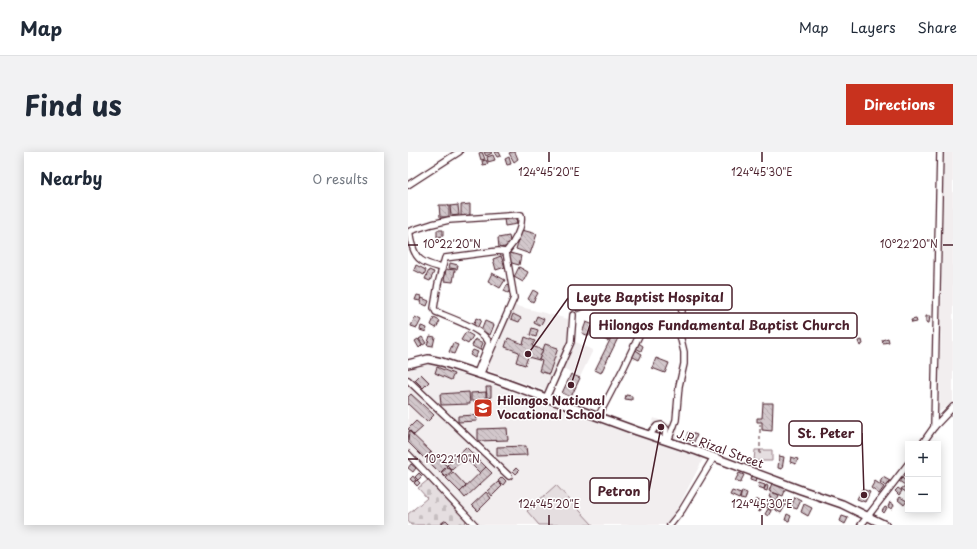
<!DOCTYPE html>
<html lang="en">
<head>
<meta charset="utf-8">
<style>
	:root { --surface:#fff; --page:#f2f2f3; --text:#1f2937; --muted:#747a83; --line:#e0e1e3; --accent:#c8321e }
	body { margin:0; font-family:"Playpen Sans",sans-serif; background:var(--page); color:var(--text) }
	.controls { position:absolute; right:12px; bottom:12px; display:grid; overflow:hidden; border-radius:0px; box-shadow:0 2px 10px #0003 }
	.controls button { width:36px; height:36px; display:grid; place-items:center; padding:0; border:0; border-bottom:1px solid var(--line); background:var(--surface); color:var(--text); font:20px sans-serif }
	.list { margin:0; padding:0; list-style:none }
	h2 { display:flex; justify-content:space-between; align-items:center; height:52px; margin:0; padding:0 16px; font-size:17px }
	h2 small { font-size:13px; font-weight:400; color:var(--muted) }
	.map { position:relative; flex:none; width:545px; height:373px; overflow:hidden; border-radius:0px }
	header { display:flex; align-items:center; gap:24px; box-sizing:border-box; height:56px; padding:0 20px; background:var(--surface); border-bottom:1px solid var(--line) }
	header strong { font-size:19px }
	nav { display:flex; gap:22px; margin-inline-start:auto; font-size:14px }
	.intro { display:flex; align-items:center; justify-content:space-between; box-sizing:border-box; height:96px; padding:0 24px }
	h1 { margin:0; font-size:28px }
	.button { padding:10px 18px; border-radius:0px; background:var(--accent); color:#fff; font-size:14px; font-weight:700 }
	main { display:flex; gap:24px; padding:0 24px }
	aside { flex:1; background:var(--surface); border-radius:0px; box-shadow:0 2px 10px #0003 }
	.map>svg:first-child { display:block }
</style>
</head>
<body>
<header>
<strong>Map</strong>
<nav><a>Map</a><a>Layers</a><a>Share</a></nav>
</header>
<div class="intro"><h1>Find us</h1><a class="button">Directions</a></div>
<main>
<aside>
<h2>Nearby<small>0 results</small></h2>
<ul class="list">
</ul>
</aside>
<div class="map">
<svg width="545" height="373" viewBox="0 0 545 373">
	<defs>
		<pattern id="cemetery-stones" width="16" height="16" patternUnits="userSpaceOnUse"><rect width="16" height="16" fill="#e5dee0"/><path d="M2 7V4a2 2 0 0 1 4 0v3zM10 15v-3a2 2 0 0 1 4 0v3z" fill="#c6bec0"/></pattern>
		<pattern id="building-back-hatch" width="6" height="6" patternUnits="userSpaceOnUse"><rect width="6" height="6" fill="#d2c7cb"/><path d="M-1 5l2 2M0 0l6 6M5-1l2 2" fill="none" stroke="#b6aaae"/></pattern>
	</defs>
	<rect width="100%" height="100%" fill="#fff"/>
	<filter id="ink" filterUnits="userSpaceOnUse"><feTurbulence type="fractalNoise" baseFrequency=".025" numOctaves="2"/><feDisplacementMap in="SourceGraphic" scale="8" xChannelSelector="R" yChannelSelector="G"/><feConvolveMatrix kernelMatrix="1 2 1 2 8 2 1 2 1" color-interpolation-filters="sRGB"/></filter>
	<g filter="url(#ink)">
		<g fill="#f2eeef">
			<path d="M536 0H545V250L531 260Z"/>
			<path d="M105 153 160 167 163 188 139 239 77 217Z"/>
			<path d="M166 189 185 198 172 225 154 216Z"/>
			<path d="M14 212H24L295 307 261 373H72L0 296V217Z"/>
			<path d="M246 266 271 275 267 289 241 280Z"/>
		</g>
		<path fill="url(#cemetery-stones)" stroke="#987e86" d="M20 328 59 368 54 373H3L0 369V362L19 346 10 336Z"/>
		<g fill="#e5dee0" stroke="#987e86">
			<path d="M347 298H364V309H346Z"/>
			<path d="M148 333 185 373H131L119 359Z"/>
		</g>
		<g fill="url(#building-back-hatch)" stroke="#4a1f2b">
			<path d="M74 0 77 7 73 8 71 1Z"/>
			<path d="M76 0H83L84 1 78 4Z"/>
			<path d="M86 0H91L93 4 89 5Z"/>
			<path d="M104 0H107L110 7 106 10 101 1Z"/>
			<path d="M85 3 87 8 80 10 79 5Z"/>
			<path d="M101 5 103 12 99 13 97 7Z"/>
			<path d="M78 8 80 12 75 13 74 9Z"/>
			<path d="M62 52V63L53 64V53Z"/>
			<path d="M31 53H41V65H32Z"/>
			<path d="M50 53 51 63 43 64 42 54Z"/>
			<path d="M108 65 109 72 97 74 96 67Z"/>
			<path d="M29 78H35V84L29 85Z"/>
			<path d="M114 78 129 82 122 102 108 97Z"/>
			<path d="M101 84 103 94 91 96 90 86Z"/>
			<path d="M102 101 113 104 111 113 100 110Z"/>
			<path d="M93 104 97 115 88 118 85 107Z"/>
			<path d="M42 111 50 113 49 117 41 116Z"/>
			<path d="M8 113 18 118 16 123 6 118Z"/>
			<path d="M111 115 120 120 115 130 106 125Z"/>
			<path d="M38 117 47 118 45 130 36 129Z"/>
			<path d="M21 118 26 120 22 129 17 127Z"/>
			<path d="M84 121 97 128 92 136 80 129Z"/>
			<path d="M99 133 103 136 100 141 96 139Z"/>
			<path d="M125 138 130 141 125 150 120 147Z"/>
			<path d="M9 143 13 144 12 149 7 148Z"/>
			<path d="M14 146 21 149 19 154 12 151Z"/>
			<path d="M180 147 183 155 169 160 166 152Z"/>
			<path d="M105 162 113 166 111 170 103 167Z"/>
			<path d="M129 164 136 167 132 174 126 171Z"/>
			<path d="M518 164H522L521 171H518Z"/>
			<path d="M7 165 13 168 9 176 3 174Z"/>
			<path d="M26 166 32 169 28 176 23 173Z"/>
			<path d="M68 166 73 168 69 177 65 175Z"/>
			<path d="M508 167 509 170 504 171 503 168Z"/>
			<path d="M77 169 86 173 82 183 73 179Z"/>
			<path d="M178 170 186 173 181 184 174 181Z"/>
			<path d="M13 174 19 176 18 180 12 178Z"/>
			<path d="M124 176 130 178 128 185 122 183Z"/>
			<path d="M58 180 65 184 60 192 53 188Z"/>
			<path d="M195 180 202 183 200 189 193 186Z"/>
			<path d="M22 184 27 185 25 194 19 193Z"/>
			<path d="M204 184 210 186 193 221 187 218Z"/>
			<path d="M14 185 18 191 15 193 11 187Z"/>
			<path d="M117 185 127 189 124 194 135 198 131 208 120 205 117 213 108 210 111 200 97 195 100 186 115 192Z"/>
			<path d="M480 186 481 190 475 191 474 188Z"/>
			<path d="M10 187 14 193 11 196 7 189Z"/>
			<path d="M67 187 75 191 72 198 64 194Z"/>
			<path d="M454 188 455 192 452 194 450 189Z"/>
			<path d="M229 190 235 194 233 199 226 195Z"/>
			<path d="M45 191 50 193 46 202 41 200Z"/>
			<path d="M137 192 150 196 141 222 131 219 134 209 131 208Z"/>
			<path d="M226 197 234 202 231 208 223 204Z"/>
			<path d="M65 198 70 200 67 206 62 203Z"/>
			<path d="M248 206 261 211 257 221 244 216Z"/>
			<path d="M29 215 46 222 43 228 27 221Z"/>
			<path d="M13 222 21 230 15 236 7 228Z"/>
			<path d="M163 222 172 226 163 245 154 241Z"/>
			<path d="M78 235H83V245L79 246Z"/>
			<path d="M61 240 62 252 33 253 32 242Z"/>
			<path d="M78 240V248L63 249V241Z"/>
			<path d="M3 242 26 263 19 270 0 252V245Z"/>
			<path d="M218 243 224 244V248L217 247Z"/>
			<path d="M355 251H365L364 279 354 278V270H349V266H354Z"/>
			<path d="M68 263 69 269 50 270V264Z"/>
			<path d="M8 269 15 275 6 283 0 277Z"/>
			<path d="M99 276 100 288 70 289V277Z"/>
			<path d="M1 279 23 300 17 307 0 290Z"/>
			<path d="M280 280 289 283 286 290 278 287Z"/>
			<path d="M118 294 119 303 89 304V295Z"/>
			<path d="M58 295 63 300 44 318 39 313Z"/>
			<path d="M23 300 27 304 22 310 18 306Z"/>
			<path d="M64 301 78 315 72 321 58 307Z"/>
			<path d="M29 304 39 314 32 321 22 311Z"/>
			<path d="M371 304 376 305 374 317 370 316Z"/>
			<path d="M383 305 390 307 388 312 382 310Z"/>
			<path d="M3 312 8 316 5 320 0 316Z"/>
			<path d="M40 315 44 319 37 325 33 321Z"/>
			<path d="M78 315 84 321 57 346 52 340Z"/>
			<path d="M108 316 111 319 108 322 105 319Z"/>
			<path d="M45 320 58 334 52 340 38 326Z"/>
			<path d="M11 321 14 324 10 328 7 325Z"/>
			<path d="M331 321 336 323 332 331 327 329Z"/>
			<path d="M5 324 8 328 5 330 2 327Z"/>
			<path d="M343 324 349 326 348 330 342 328Z"/>
			<path d="M94 325 98 329 95 333 90 329Z"/>
			<path d="M475 325 482 329 479 335 472 330Z"/>
			<path d="M494 326 499 330 497 333 491 329Z"/>
			<path d="M9 328 12 331 9 334 6 331Z"/>
			<path d="M467 329 476 335 471 342 463 336Z"/>
			<path d="M90 330 94 334 84 344 80 339Z"/>
			<path d="M351 331 357 333 356 337 350 335Z"/>
			<path d="M364 331 378 336 375 344 361 339Z"/>
			<path d="M358 333 360 334 359 339 356 338Z"/>
			<path d="M497 334 500 336 498 340 493 337Z"/>
			<path d="M490 336 494 339 491 343 487 339Z"/>
			<path d="M454 337 462 340 457 350 449 347Z"/>
			<path d="M324 339 333 342 331 347 322 343Z"/>
			<path d="M334 339 339 341 337 348 332 347Z"/>
			<path d="M78 340 83 346 70 359 64 353Z"/>
			<path d="M363 340 371 343 369 348 361 345Z"/>
			<path d="M387 345 393 348 389 357 383 355Z"/>
			<path d="M492 345 499 349 496 353 490 348Z"/>
			<path d="M363 346 369 349 364 358 358 355Z"/>
			<path d="M348 347 355 351 353 359 351 360 347 349Z"/>
			<path d="M370 348 378 352 373 361 366 357Z"/>
			<path d="M482 350 486 353 484 357 480 355Z"/>
			<path d="M396 352 404 356 400 364 393 360Z"/>
			<path d="M477 355 479 356 476 361 474 359Z"/>
			<path d="M360 357 363 359 360 364 357 362Z"/>
			<path d="M379 362 383 364 381 369 377 368Z"/>
			<path d="M434 364 440 366 437 372 432 369Z"/>
			<path d="M38 368 42 372 33 373 32 372Z"/>
		</g>
		<g fill="none" stroke-linecap="round" stroke-linejoin="round">
			<g stroke="#4a1f2b" stroke-width="8">
				<g id="minor">
					<path d="M0 33 51 0"/>
					<path d="M34 116C27 114 18 112 13 108 6 104 1 86 2 79L24 72 41 68 113 63C115 76 106 91 98 100"/>
					<path d="M69 221 81 191C76 177 42 166 28 160L26 156 30 132 37 106 90 99 98 100"/>
					<path d="M72 223 106 146 98 100"/>
					<path d="M0 228 101 324"/>
					<path d="M138 246 163 190 165 163"/>
					<path d="M190 265 216 215 239 167"/>
					<path d="M526 275 532 0"/>
					<path d="M241 283 249 274 254 273 258 277 257 288"/>
					<path d="M260 289 268 268 271 234 276 212V200L271 179 274 159 268 139"/>
					<path d="M514 292 526 275 545 255"/>
					<path d="M0 302 67 373"/>
					<path d="M262 373 274 358 306 305"/>
					<path d="M453 373 500 312"/>
				</g>
			</g>
			<g stroke="#4a1f2b" stroke-width="10">
				<path id="major" d="M0 212 20 207 34 210 89 228 229 279 289 299 393 338 434 352 477 373"/>
			</g>
			<path stroke="#4a1f2b" stroke-width="1" stroke-dasharray="4 3" stroke-linecap="butt" d="M352 302V272"/>
			<use href="#minor" stroke="#fff" stroke-width="5.5"/>
			<use href="#major" stroke="#fff" stroke-width="7"/>
		</g>
	</g>
	<path fill="none" stroke="#4a1f2b" stroke-width="1.5" d="M141 0V10M354 0V10M0 93H10M535 93H545M0 307H10M141 363V373M354 363V373"/>
	<defs>
		<g id="school-square" transform="scale(1)"><rect x="-9" y="-9" width="18" height="18" rx="4" fill="#c8321e" stroke="#fff"/><path d="M0-5L7-2L0 1L-7-2ZM-4 1L0 2.5L4 1V4Q0 6-4 4Z" fill="#fff"/></g>
	</defs>
	<g fill-rule="evenodd">
		<use href="#school-square" x="75" y="256"/>
	</g>
	<g text-anchor="middle" stroke-width="3" stroke-linejoin="round" paint-order="stroke">
		<g font-size="12" font-weight="bold" fill="#4a1f2b" stroke="#fff" text-anchor="start">
			<text x="89" y="253">Hilongos National<tspan x="89" dy="14">Vocational School</tspan></text>
		</g>
		<g font-size="12" fill="#4a1f2b" stroke="#fff">
			<text transform="translate(312 297) rotate(20)" y="4">J.P. Rizal Street</text>
		</g>
	</g>
	<g font-size="10" text-anchor="middle" fill="#4a1f2b" stroke="#fff" stroke-width="3" stroke-linejoin="round" paint-order="stroke">
		<text x="141" y="24">124°45'20"E</text>
		<text x="354" y="24">124°45'30"E</text>
		<text x="44" y="96">10°22'20"N</text>
		<text x="501" y="96">10°22'20"N</text>
		<text x="44" y="311">10°22'10"N</text>
		<text x="141" y="356">124°45'20"E</text>
		<text x="354" y="356">124°45'30"E</text>
	</g>
	<path fill="none" stroke="#4a1f2b" stroke-width="1.5" d="M120 202L160 146M163 233L182 173M456 343L454 281M253 275L241 339"/>
	<g fill="#4a1f2b" stroke="#fff" stroke-width="1.5">
		<circle cx="120" cy="202" r="4"/>
		<circle cx="163" cy="233" r="4"/>
		<circle cx="456" cy="343" r="4"/>
		<circle cx="253" cy="275" r="4"/>
	</g>
	<g fill="#fff" stroke="#4a1f2b" stroke-width="1.5">
		<rect x="160" y="133" width="164" height="25" rx="4"/>
		<rect x="182" y="161" width="267" height="25" rx="4"/>
		<rect x="381" y="269" width="73" height="25" rx="4"/>
		<rect x="182" y="326" width="59" height="25" rx="4"/>
	</g>
	<g font-size="13" text-anchor="middle" font-weight="bold" fill="#4a1f2b">
		<text x="242" y="150">Leyte Baptist Hospital</text>
		<text x="316" y="178">Hilongos Fundamental Baptist Church</text>
		<text x="418" y="286">St. Peter</text>
		<text x="211" y="344">Petron</text>
	</g>
</svg>
<div class="controls">
<button>+</button>
<button>−</button>
</div>
</div>
</main>
</body>
</html>
